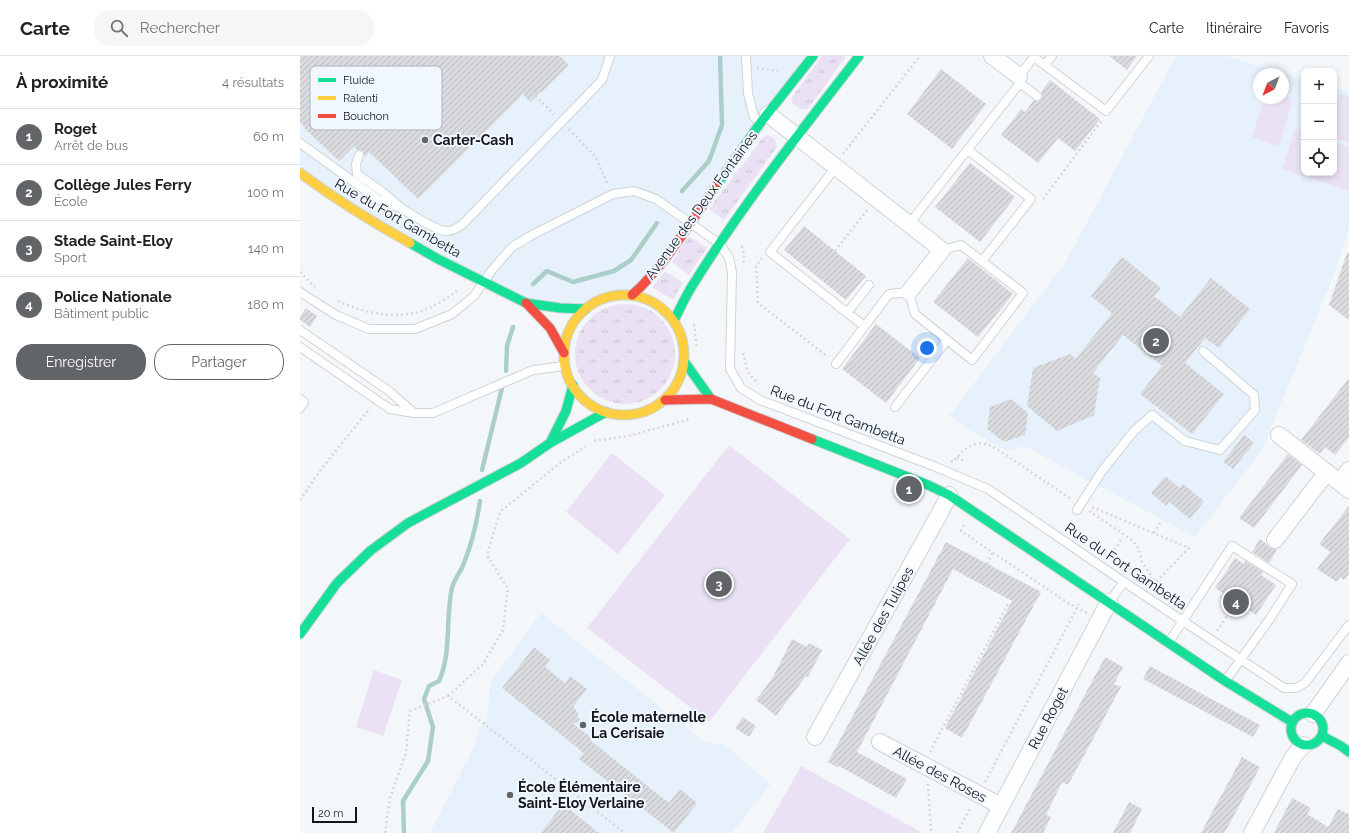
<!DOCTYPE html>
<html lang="fr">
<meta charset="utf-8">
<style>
body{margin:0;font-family:Raleway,sans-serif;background:#f6f6f6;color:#202124}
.controls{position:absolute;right:12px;top:12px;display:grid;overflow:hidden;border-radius:8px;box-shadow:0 2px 6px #0003}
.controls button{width:36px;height:36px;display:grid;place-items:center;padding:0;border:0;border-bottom:1px solid #e0e0e0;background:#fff;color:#202124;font:20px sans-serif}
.compass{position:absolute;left:953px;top:12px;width:36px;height:36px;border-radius:50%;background:#fff;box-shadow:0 2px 6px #0003;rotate:222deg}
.scale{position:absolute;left:12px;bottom:10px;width:45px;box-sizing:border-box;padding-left:4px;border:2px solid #13161a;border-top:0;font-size:11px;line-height:14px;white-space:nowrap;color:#13161a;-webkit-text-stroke:3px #f0f7fe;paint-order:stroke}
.you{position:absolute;left:627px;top:292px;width:14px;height:14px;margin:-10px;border:3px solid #fff;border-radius:50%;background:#1a73e8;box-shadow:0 0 0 6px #1a73e833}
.badge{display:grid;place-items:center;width:26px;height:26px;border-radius:50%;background:#626568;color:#fff;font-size:13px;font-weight:700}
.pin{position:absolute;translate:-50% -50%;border:2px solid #fff;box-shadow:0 1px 4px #0006}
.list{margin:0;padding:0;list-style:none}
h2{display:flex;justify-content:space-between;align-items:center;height:52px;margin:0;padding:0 16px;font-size:17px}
h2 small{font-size:13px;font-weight:400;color:#757577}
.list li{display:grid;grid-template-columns:26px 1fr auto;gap:12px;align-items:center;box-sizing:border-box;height:56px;padding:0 16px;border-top:1px solid #e0e0e0}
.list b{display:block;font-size:15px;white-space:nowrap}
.list p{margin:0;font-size:13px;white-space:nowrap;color:#757577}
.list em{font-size:13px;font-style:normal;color:#757577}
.actions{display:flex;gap:8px;padding:12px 16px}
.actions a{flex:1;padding:9px 0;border:1px solid #626568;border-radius:16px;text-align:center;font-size:14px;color:#626568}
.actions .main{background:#626568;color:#fff}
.icon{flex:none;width:22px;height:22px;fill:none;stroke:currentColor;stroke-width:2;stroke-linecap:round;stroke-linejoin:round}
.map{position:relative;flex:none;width:1049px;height:777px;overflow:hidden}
header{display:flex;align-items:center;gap:24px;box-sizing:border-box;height:56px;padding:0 20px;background:#fff;border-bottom:1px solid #e0e0e0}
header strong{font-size:19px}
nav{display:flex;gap:22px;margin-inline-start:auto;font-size:14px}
.search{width:280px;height:36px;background:#f6f6f6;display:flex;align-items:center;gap:10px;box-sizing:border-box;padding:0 14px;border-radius:16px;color:#757577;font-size:15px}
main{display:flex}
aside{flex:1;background:#fff}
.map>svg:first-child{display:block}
.built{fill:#e6f1fb;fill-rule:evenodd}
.grass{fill:url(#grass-tufts)}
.pitch{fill:#eae2f4}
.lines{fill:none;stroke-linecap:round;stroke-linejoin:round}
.stream{stroke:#abcfc8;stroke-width:4.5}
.building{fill:url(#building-hatch)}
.lane-casing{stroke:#d0d3d6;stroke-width:10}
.street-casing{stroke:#d0d3d6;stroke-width:18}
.fast-casing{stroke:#d0d3d6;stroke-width:11}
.slow-casing{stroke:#d0d3d6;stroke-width:11}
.jam-casing{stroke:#d0d3d6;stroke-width:11}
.path{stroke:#d6d8d9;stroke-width:2.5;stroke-dasharray:2 3;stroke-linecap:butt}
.lane{stroke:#fdfefe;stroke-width:8}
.street{stroke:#fdfefe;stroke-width:16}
.fast{stroke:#16e098;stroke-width:9}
.slow{stroke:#ffcf43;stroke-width:9}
.jam{stroke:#f24e42;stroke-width:9}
.poi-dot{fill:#626568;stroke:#f0f7fe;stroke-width:1.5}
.labels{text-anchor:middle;stroke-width:4;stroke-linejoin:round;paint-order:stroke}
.poi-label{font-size:14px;font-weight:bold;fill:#13161a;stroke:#f0f7fe;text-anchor:start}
.street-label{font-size:14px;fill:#13161a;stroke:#f0f7fe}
.key{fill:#f0f7fe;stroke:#aeb4ba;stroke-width:1}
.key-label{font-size:11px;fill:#13161a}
</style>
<header>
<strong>Carte</strong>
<div class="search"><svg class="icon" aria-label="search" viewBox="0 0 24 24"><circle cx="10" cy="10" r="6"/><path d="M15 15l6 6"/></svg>Rechercher</div>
<nav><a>Carte</a><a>Itinéraire</a><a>Favoris</a></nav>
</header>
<main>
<aside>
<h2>À proximité<small>4 résultats</small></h2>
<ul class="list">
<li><span class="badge">1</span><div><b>Roget</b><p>Arrêt de bus</p></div><em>60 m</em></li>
<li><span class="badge">2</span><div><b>Collège Jules Ferry</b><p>École</p></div><em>100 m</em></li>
<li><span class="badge">3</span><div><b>Stade Saint-Eloy</b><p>Sport</p></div><em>140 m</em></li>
<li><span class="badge">4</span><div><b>Police Nationale</b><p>Bâtiment public</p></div><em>180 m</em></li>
</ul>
<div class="actions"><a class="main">Enregistrer</a><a>Partager</a></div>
</aside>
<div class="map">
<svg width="1049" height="777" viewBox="0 0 1049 777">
<defs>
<pattern id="grass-tufts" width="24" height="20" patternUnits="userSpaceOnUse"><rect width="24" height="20" fill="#eae2f4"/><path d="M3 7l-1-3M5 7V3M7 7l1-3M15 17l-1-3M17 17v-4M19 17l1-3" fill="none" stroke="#c8c1d1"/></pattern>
<pattern id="building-hatch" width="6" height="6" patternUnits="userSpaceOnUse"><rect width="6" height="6" fill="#d9dbdf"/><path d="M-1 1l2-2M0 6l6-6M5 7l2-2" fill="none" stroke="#b9bbbf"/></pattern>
</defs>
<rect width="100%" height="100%" fill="#f4f7fa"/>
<!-- built -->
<path class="built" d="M 0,0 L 513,0 L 332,239 L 319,239 L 307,241 L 296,246 L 286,253 L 226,247 L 0,117 Z
M 876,0 L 926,0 L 1004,23 L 1004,117 L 1034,117 L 1034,31 L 1049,36 L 1049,172 L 1037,211 L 962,394 L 895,481 L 724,390 L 707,395 L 672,376 L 649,360 L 765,207 ZM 959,18 L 983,18 L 983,42 L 959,42 Z
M 241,557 L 406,687 L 424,688 L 471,728 L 432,777 L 130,777 L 175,688 L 179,673 L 187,664 L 190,627 Z"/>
<!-- grass -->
<path class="grass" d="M 522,0 L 546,0 L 509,52 L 503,54 L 493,48 L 491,42 Z
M 468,79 C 475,82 476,84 477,91 L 424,164 L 409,153 L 464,80 Z
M 389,180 L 407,192 L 389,219 L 372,206 Z
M 365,215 L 383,227 L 373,244 L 352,231 Z
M275 298a50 50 0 1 1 100 0a50 50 0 1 1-100 0Z"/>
<!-- pitch -->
<path class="pitch" d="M 1034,36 L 1049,41 L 1049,87 L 1034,82 Z
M 983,40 L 993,43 L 979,90 L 952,81 L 964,42 L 983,42 Z
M 995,72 L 1004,76 L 1004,117 L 1034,117 L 1034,86 L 1049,91 L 1049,135 L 982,113 Z
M 429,389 L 550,483 L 409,666 L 287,572 Z
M 312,397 L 365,439 L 318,498 L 266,456 Z
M 74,614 L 102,624 L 83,680 L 56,671 Z
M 501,710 L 621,776 L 620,777 L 463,777 Z"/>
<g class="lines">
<!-- stream -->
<path class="stream" d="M 382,135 L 409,105 L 422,69 L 420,0
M 233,228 L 247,215 L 273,226 L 314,215 L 331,204 L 357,167
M 206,315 L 207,290 L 213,271
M 182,414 L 202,332
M 104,777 L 103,745 L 128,705 L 133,671 L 124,643 L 129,630 L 139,625 C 152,596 145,563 152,532 C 154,523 161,516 164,507 C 172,487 177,466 180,445"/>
</g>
<!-- building -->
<path class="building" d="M 0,0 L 260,0 L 269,9 L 242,36 L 241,35 L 230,46 L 223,38 L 118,143 L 69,96 L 65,101 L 63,95 L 57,94 L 54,90 L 39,105 L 4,72 L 5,71 L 0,66 Z
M 809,0 L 837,0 L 827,14 Z
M 641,13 L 686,48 L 652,93 L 607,58 Z
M 750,24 L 800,63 L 775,95 L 758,82 L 738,107 L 701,79 L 721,53 L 725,56 L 734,44 L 737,45 L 741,44 L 742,40 L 741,36 Z
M 670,107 L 715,141 L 680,186 L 635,151 Z
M 504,170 L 566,220 L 546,244 L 484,194 Z
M 1047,197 L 1049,197 L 1049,264 L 1029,249 Z
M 822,201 L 861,232 L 854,240 L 880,261 L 911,222 L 950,253 L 919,292 L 905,282 L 885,307 L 924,338 L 892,378 L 840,338 L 862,310 L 823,279 L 793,317 L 800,322 L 794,359 L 757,375 L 727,350 L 733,312 L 770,298 L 776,303 L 812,257 L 791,240 Z
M 668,202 L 713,238 L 678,281 L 633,246 Z
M 6,252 L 17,260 L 10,271 L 0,264 L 0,261 Z
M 576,268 L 620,302 L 586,347 L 542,313 Z
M 1049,322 L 1049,381 L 1035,399 L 1025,391 L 1020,398 L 1001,384 Z
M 711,343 L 728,357 L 725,379 L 704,386 L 687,373 L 690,351 Z
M 944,379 L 954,387 L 933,413 L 923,406 Z
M 988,398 L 1002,409 L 954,472 L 939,462 Z
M 865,420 L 880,432 L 883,428 L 904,445 L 890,463 L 869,446 L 866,450 L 851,437 Z
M 1049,450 L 1049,518 L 1044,524 L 1040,521 L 1037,526 L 1017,513 L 1030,496 L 1019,488 Z
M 960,483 L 966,488 L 970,492 L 977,494 L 969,507 L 952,496 Z
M 646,486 L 741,536 L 662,682 L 645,672 L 712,545 L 653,513 L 557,696 L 607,723 L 596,742 L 539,710 L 537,711 L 528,706 Z
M 935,502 L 944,508 L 946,505 L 963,516 L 961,519 L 976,529 L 956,559 L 949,554 L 945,559 L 936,553 L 920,542 L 923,537 L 915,532 Z
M 492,583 L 507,591 L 509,587 L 522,594 L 508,621 L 506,620 L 476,660 L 456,644 L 473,621 Z
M 234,591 L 250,604 L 245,611 L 265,627 L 270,620 L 287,633 L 273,651 L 279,658 L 277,659 L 280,664 L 273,668 L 293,683 L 291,685 L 369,747 L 380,733 L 397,747 L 374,777 L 279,703 L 284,697 L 202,632 Z
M 805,601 L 823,611 L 814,628 L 821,631 L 768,729 L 762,726 L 746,759 L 751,761 L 743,777 L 711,777 Z
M 850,610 L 960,669 L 953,681 L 843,623 Z
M 443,661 L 456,670 L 449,681 L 435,672 Z
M 942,701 L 960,711 L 929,769 L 924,777 L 901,777 Z
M 992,742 L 1011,752 L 1007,758 L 1028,771 L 1038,753 L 1049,758 L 1049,777 L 974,777 Z
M 829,746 L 842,753 L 830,777 L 813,777 Z
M 263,748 L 299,777 L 241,777 Z"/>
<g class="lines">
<defs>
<path id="lane" d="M 446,0 L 448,38 L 454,61 L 460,66
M 745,9 L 752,0
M 737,40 L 720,27 L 719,20 L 734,1 L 806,55 L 849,0
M 0,87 L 79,144 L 101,152 L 84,137 L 57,118 L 56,108 L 59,99
M 668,94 L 731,143 L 682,205
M 536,111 L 470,196 L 564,270
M 101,152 C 111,158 136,175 147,175 C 153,175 157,172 162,169 L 302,24 L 310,0
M 609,168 L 720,27
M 0,236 L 36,259 L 69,273 L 115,273 L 152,258 L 174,240 L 192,214 L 212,191 L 234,178 L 313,138 L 334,135 L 356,143 L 420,188 L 429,202 L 432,216 L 430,313 L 441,332 L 460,344 L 636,411 L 688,433 L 824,526 L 984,632 L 996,632 L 1005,627 L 1049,569
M 547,257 L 569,229
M 0,274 L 89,335 L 114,357
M 0,291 L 90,353 L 114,357 L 133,357 L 233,314 L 265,310
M 536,308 L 589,238 L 609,236 L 615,258 L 672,304 L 723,237 L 661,189 L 642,194
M 0,343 L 4,346 L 0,352
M 595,351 L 647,284
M 777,454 L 802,415 L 834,375 L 852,359 L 885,385 L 920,394 L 955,354 L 954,339 L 903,295
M 809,546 L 824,526
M 869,586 L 932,490 L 992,528 L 969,564 L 926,624"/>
<path id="street" d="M 692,0 L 719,20
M 468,58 L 642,194 L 609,236
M 979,379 L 1049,434
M 1040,426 L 1049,414
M 975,484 L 1027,416
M 1013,658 L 1049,607
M 515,681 L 641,455 L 649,439
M 580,686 L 701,750
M 687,777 L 809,546
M 952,777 L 992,703 L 997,696 L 1004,689"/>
<path id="fast" d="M 416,130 L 461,66 L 513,0
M 110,187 L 138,203 L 226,247 L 260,252 L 286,253
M 374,265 C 380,252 386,239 394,227 C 443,148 502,74 559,0
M 384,305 L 411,343
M 512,383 L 628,429 L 649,439 L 925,625 L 992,666
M 250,387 L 266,355 L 273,329
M 0,578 L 37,527 L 70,495 L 108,467 L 221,407 L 250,387 L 306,356
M991 673a16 16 0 1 1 32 0a16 16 0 1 1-32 0Z
M 1022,680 L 1041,690 L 1049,696"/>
<path id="slow" d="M 0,117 C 35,143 72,166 110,187
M264 299a60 60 0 1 1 120 0a60 60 0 1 1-120 0Z"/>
<path id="jam" d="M 332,239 C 364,211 391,165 416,130
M 226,247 L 250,272 L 264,297
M 365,344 L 411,343 L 512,383"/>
</defs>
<!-- lane casing -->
<use href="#lane" class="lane-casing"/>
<!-- street casing -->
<use href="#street" class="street-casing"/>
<!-- fast casing -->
<use href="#fast" class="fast-casing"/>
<!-- slow casing -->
<use href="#slow" class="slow-casing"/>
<!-- jam casing -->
<use href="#jam" class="jam-casing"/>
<!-- path -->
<path class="path" d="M 457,12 L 478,15
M 228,33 L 254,58
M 269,73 L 295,100 L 308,129
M 543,98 L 620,0
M 743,143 L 802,64
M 442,190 L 444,198 L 443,210
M 535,195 L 567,154
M 462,202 L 456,210 L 458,247 L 528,301
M 0,216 L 15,231
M 38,245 C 68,259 105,266 135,249 C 143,245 151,239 158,234
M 394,268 L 397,293
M 443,297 L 448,316 L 458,328
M 294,385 L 328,380 L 390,363
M 657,401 L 666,406
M 651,405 L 653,406 C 661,396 671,385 685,388 C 689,389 693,391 697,393 L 771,443
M 0,444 L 22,412 L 70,352
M 792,451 L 889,492 L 856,526 L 852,521
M 789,455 L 832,484 L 839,493 L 842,506 L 852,521 L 847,529
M 664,469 L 661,475 L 768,547 L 787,557
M 854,477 L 861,465
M 821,484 L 811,499 L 850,526
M 687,508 L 693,496
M 917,575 L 932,552
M 148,640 L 183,608 L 203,574 L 208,533 L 187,499 L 200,456 L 260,407 L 286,390
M 630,696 L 708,548
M 685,726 L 779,548
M 628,728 L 631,777
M 85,777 L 90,742 L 106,697 L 110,655 L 148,640 L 325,777
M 657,777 L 671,751"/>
<!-- lane -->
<use href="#lane" class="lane"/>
<!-- street -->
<use href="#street" class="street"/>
<!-- fast -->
<use href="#fast" class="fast"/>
<!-- slow -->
<use href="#slow" class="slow"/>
<!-- jam -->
<use href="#jam" class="jam"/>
</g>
<!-- markers -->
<g class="poi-dot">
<circle cx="125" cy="84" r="4"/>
<circle cx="283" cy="669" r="4"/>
<circle cx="210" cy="739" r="4"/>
</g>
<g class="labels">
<!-- poi labels -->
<g class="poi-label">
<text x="133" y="89">Carter-Cash</text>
<text x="291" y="666">École maternelle<tspan x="291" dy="16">La Cerisaie</tspan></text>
<text x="218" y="736">École Élémentaire<tspan x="218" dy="16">Saint-Eloy Verlaine</tspan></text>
</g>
<!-- street labels -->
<g class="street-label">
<text transform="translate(401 149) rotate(-54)" y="5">Avenue des Deux Fontaines</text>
<text transform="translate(98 162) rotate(30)" y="5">Rue du Fort Gambetta</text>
<text transform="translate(538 359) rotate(21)" y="5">Rue du Fort Gambetta</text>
<text transform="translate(826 510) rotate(34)" y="5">Rue du Fort Gambetta</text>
<text transform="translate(583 560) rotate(-61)" y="5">Allée des Tulipes</text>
<text transform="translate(748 662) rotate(-62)" y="5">Rue Roget</text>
<text transform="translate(640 718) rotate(28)" y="5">Allée des Roses</text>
</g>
</g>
<!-- legend -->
<rect x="10" y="10" width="132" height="64" rx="6" class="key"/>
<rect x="18" y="22" width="18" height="4" fill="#16e098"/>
<rect x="18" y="40" width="18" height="4" fill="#ffcf43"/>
<rect x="18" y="58" width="18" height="4" fill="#f24e42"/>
<g class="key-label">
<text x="43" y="28">Fluide</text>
<text x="43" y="46">Ralenti</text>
<text x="43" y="64">Bouchon</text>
</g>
</svg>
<div class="controls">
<button>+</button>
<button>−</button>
<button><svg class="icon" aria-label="locate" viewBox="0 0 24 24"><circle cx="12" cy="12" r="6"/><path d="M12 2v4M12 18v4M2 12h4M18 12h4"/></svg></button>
</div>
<svg class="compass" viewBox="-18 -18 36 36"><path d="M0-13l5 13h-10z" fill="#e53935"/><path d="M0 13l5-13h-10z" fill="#757577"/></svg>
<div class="scale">20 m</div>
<div class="you"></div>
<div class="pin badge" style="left:609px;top:433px">1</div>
<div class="pin badge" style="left:856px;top:285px">2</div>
<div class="pin badge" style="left:419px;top:528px">3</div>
<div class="pin badge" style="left:936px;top:546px">4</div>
</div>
</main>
